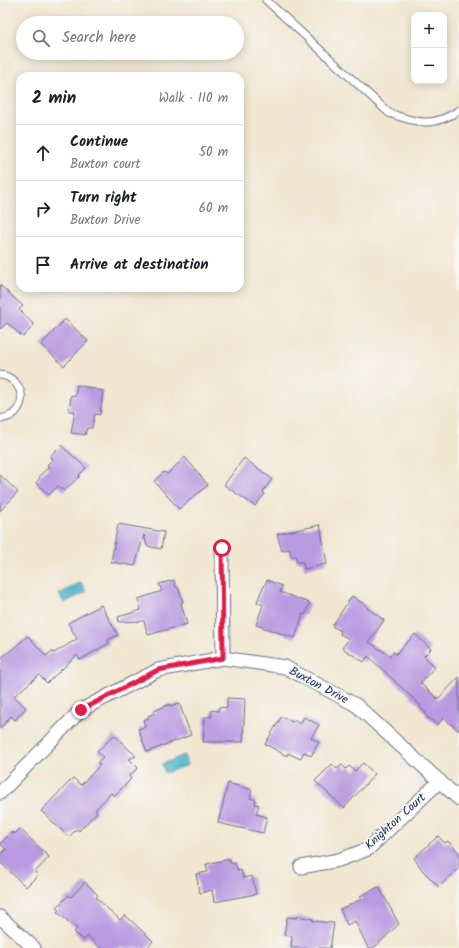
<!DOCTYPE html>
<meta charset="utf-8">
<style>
body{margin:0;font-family:Kalam,sans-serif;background:#f2f2f2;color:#202124}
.controls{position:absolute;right:12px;top:12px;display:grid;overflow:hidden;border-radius:8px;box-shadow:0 2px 10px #0003}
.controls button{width:36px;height:36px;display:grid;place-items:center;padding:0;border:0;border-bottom:1px solid #e0e0e0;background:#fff;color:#202124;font:20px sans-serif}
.stop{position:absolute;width:12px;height:12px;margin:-9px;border:3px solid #e11d48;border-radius:50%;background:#fff}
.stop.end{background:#e11d48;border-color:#fff;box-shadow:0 1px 4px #0008}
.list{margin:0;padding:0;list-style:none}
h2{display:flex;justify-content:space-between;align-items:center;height:52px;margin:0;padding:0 16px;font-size:17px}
h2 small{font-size:13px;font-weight:400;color:#757577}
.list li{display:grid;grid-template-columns:26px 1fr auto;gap:12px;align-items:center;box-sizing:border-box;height:56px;padding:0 16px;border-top:1px solid #e0e0e0}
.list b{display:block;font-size:15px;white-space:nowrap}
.list p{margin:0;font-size:13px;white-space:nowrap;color:#757577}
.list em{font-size:13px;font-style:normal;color:#757577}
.icon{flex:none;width:22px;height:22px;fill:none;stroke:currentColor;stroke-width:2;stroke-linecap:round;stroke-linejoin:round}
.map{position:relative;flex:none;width:459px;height:948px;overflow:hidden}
.search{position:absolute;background:#fff;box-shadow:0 2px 10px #0003;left:16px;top:16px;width:228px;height:44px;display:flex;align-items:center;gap:10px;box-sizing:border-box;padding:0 14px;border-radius:22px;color:#757577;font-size:15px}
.panel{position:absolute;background:#fff;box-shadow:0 2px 10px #0003;left:16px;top:72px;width:228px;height:220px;border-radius:12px}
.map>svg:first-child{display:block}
.water{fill:#48b1c7;stroke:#327092}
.building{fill:#b999e1}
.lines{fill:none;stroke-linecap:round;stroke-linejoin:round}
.service-casing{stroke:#666f86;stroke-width:9}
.minor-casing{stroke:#666f86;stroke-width:15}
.service{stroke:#fff;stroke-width:7}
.minor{stroke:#fff;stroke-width:13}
.route{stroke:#e11d48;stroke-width:5}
.labels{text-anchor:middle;stroke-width:4;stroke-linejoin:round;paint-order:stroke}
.street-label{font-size:12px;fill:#1b2f5e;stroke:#f6f6f2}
</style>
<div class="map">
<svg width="459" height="948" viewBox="0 0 459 948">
<rect width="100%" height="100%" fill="#f6f6f2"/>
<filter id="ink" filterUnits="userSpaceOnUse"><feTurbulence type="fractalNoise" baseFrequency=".025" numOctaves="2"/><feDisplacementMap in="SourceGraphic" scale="8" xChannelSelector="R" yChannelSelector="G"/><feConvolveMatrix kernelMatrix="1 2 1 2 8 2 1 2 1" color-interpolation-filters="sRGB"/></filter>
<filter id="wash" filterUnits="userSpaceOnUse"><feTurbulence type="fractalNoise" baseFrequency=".012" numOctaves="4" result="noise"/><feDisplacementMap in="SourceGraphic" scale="16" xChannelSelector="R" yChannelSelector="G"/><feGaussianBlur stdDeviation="0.9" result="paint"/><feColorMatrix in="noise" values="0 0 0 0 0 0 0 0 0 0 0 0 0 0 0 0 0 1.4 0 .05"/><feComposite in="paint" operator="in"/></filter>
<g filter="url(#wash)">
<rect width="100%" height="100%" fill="#f1e6d0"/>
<!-- water -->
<path class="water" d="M 81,582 L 86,592 L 64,603 L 59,594 Z
M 184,755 L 188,765 L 165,773 L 162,764 Z"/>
<g id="blocks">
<!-- building -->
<path class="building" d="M 0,285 L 23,306 L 19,309 L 34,325 L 23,337 L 7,323 L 0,329 Z
M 65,319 L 88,341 L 64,366 L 41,345 Z
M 77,385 L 103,391 L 100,415 L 95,414 L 92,428 L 87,428 L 85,435 L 71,433 L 75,411 L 69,411 L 71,395 L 75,396 Z
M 61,445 L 86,468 L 79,475 L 80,476 L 64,491 L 58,486 L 49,495 L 36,483 L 40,478 L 39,476 L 49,467 L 47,465 L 53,459 L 50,456 Z
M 185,457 L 208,485 L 179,509 L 154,481 L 164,472 L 167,474 Z
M 244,458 L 272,479 L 263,492 L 265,494 L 255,506 L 224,485 Z
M 0,475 L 18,492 L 0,511 Z
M 118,524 L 164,532 L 161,549 L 147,546 L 144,535 L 135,566 L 111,562 Z
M 320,525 L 327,564 L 304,569 L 303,562 L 297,562 L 295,556 L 292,558 L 289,549 L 282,551 L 277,534 Z
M 174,580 L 176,587 L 178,587 L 183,602 L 181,603 L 187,624 L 148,635 L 144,621 L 119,622 L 118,617 L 141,610 L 138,599 L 162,591 L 159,584 Z
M 267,580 L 282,586 L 280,592 L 310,603 L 305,615 L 303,614 L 295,638 L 256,625 L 263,605 L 257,602 L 263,587 L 264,587 Z
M 352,596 L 368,607 L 367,608 L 384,620 L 369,642 L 390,656 L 393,652 L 396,654 L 415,634 L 431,649 L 424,656 L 435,667 L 420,683 L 438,699 L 459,677 L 459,731 L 444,718 L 437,725 L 425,715 L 426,713 L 420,708 L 421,706 L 368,656 L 364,662 L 342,648 L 349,639 L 340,634 L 341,631 L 332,626 Z
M 101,605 L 118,635 L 108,640 L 109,643 L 80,660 L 77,655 L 47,683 L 39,675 L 14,696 L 26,708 L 15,720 L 11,716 L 0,729 L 0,659 L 28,636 L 46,656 L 52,651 L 54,653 L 77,639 L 68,623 Z
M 227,698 L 245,699 L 243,742 L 203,742 L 205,717 L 211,717 L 212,710 L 218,711 L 219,707 L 227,708 Z
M 179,703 L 191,735 L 147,752 L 138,729 L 145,727 L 143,720 L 149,718 L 148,716 L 155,713 L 154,711 L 170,704 L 170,706 Z
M 282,716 L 292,722 L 294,720 L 300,724 L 304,717 L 319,725 L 311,738 L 319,742 L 311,756 L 304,752 L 300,759 L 288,753 L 287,756 L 265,744 Z
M 114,735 L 136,756 L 129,759 L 138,768 L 129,776 L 131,779 L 114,796 L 111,793 L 95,810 L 97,812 L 79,831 L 77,829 L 69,837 L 41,811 L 73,778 L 81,785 L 100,765 L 97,763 L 103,757 L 97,752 Z
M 363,763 L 375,774 L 344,808 L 315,781 L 332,764 L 337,769 L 342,765 L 346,769 L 349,766 L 355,771 Z
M 228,783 L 252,790 L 250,798 L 256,800 L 255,804 L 259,805 L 256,814 L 267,817 L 263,833 L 218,823 Z
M 20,829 L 49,857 L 35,872 L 38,875 L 26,887 L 0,862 L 0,854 L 6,849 L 0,844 L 12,832 L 14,834 Z
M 438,836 L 445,843 L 448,841 L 459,853 L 459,868 L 439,887 L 423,871 L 414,858 Z
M 230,859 L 230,863 L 235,863 L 238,871 L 241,870 L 243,878 L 252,876 L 256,894 L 214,902 L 212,890 L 200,893 L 196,874 L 208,872 L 206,864 Z
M 85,882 L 98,895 L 96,898 L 120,920 L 125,915 L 153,941 L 147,948 L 100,948 L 88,936 L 84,940 L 74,932 L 77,929 L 57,912 L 59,910 L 56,908 L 69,895 L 71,897 Z
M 379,887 L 399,924 L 376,946 L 372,948 L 368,948 L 355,921 L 347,925 L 340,909 L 362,899 L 360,896 Z
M 297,916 L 313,919 L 313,921 L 334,923 L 330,948 L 291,948 L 292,936 L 284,935 L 287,917 L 297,918 Z"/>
</g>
</g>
<g filter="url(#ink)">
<use href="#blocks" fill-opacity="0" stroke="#666f86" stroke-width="1"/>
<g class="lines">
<defs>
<path id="service" d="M 266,0 L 389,113 C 416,123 434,128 459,110
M 0,375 C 20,377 30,402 12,415 C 9,417 4,418 0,419"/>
<path id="minor" d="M 222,548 L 223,658
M 0,793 L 81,710 L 158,670 L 223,658 L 285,667 L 356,705 L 459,799
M 301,867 L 339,860 L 368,849 L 440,781
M 0,917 L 34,948"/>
</defs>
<!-- service casing -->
<use href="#service" class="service-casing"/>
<!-- minor casing -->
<use href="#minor" class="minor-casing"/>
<!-- service -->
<use href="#service" class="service"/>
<!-- minor -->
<use href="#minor" class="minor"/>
</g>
</g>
<g class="lines" filter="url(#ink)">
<!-- route -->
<path class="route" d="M 81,710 L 158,670 L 223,658 L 222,548"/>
</g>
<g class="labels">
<!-- street labels -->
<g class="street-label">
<text transform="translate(319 685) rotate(28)" y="4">Buxton Drive</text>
<text transform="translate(395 821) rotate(-42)" y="4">Knighton Court</text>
</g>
</g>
</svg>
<div class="controls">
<button>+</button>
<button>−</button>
</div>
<div class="stop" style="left:222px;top:548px"></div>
<div class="stop end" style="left:81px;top:710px"></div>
<div class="search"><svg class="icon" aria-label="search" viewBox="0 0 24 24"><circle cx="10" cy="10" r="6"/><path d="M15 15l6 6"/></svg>Search here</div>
<section class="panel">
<h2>2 min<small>Walk · 110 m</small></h2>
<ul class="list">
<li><svg class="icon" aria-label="ahead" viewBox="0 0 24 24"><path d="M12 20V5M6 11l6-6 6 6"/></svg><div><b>Continue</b><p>Buxton court</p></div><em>50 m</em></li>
<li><svg class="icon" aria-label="right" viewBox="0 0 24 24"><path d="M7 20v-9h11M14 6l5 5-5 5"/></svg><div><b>Turn right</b><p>Buxton Drive</p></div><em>60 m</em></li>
<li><svg class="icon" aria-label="arrive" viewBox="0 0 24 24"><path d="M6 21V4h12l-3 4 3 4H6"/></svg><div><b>Arrive at destination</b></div></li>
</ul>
</section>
</div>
